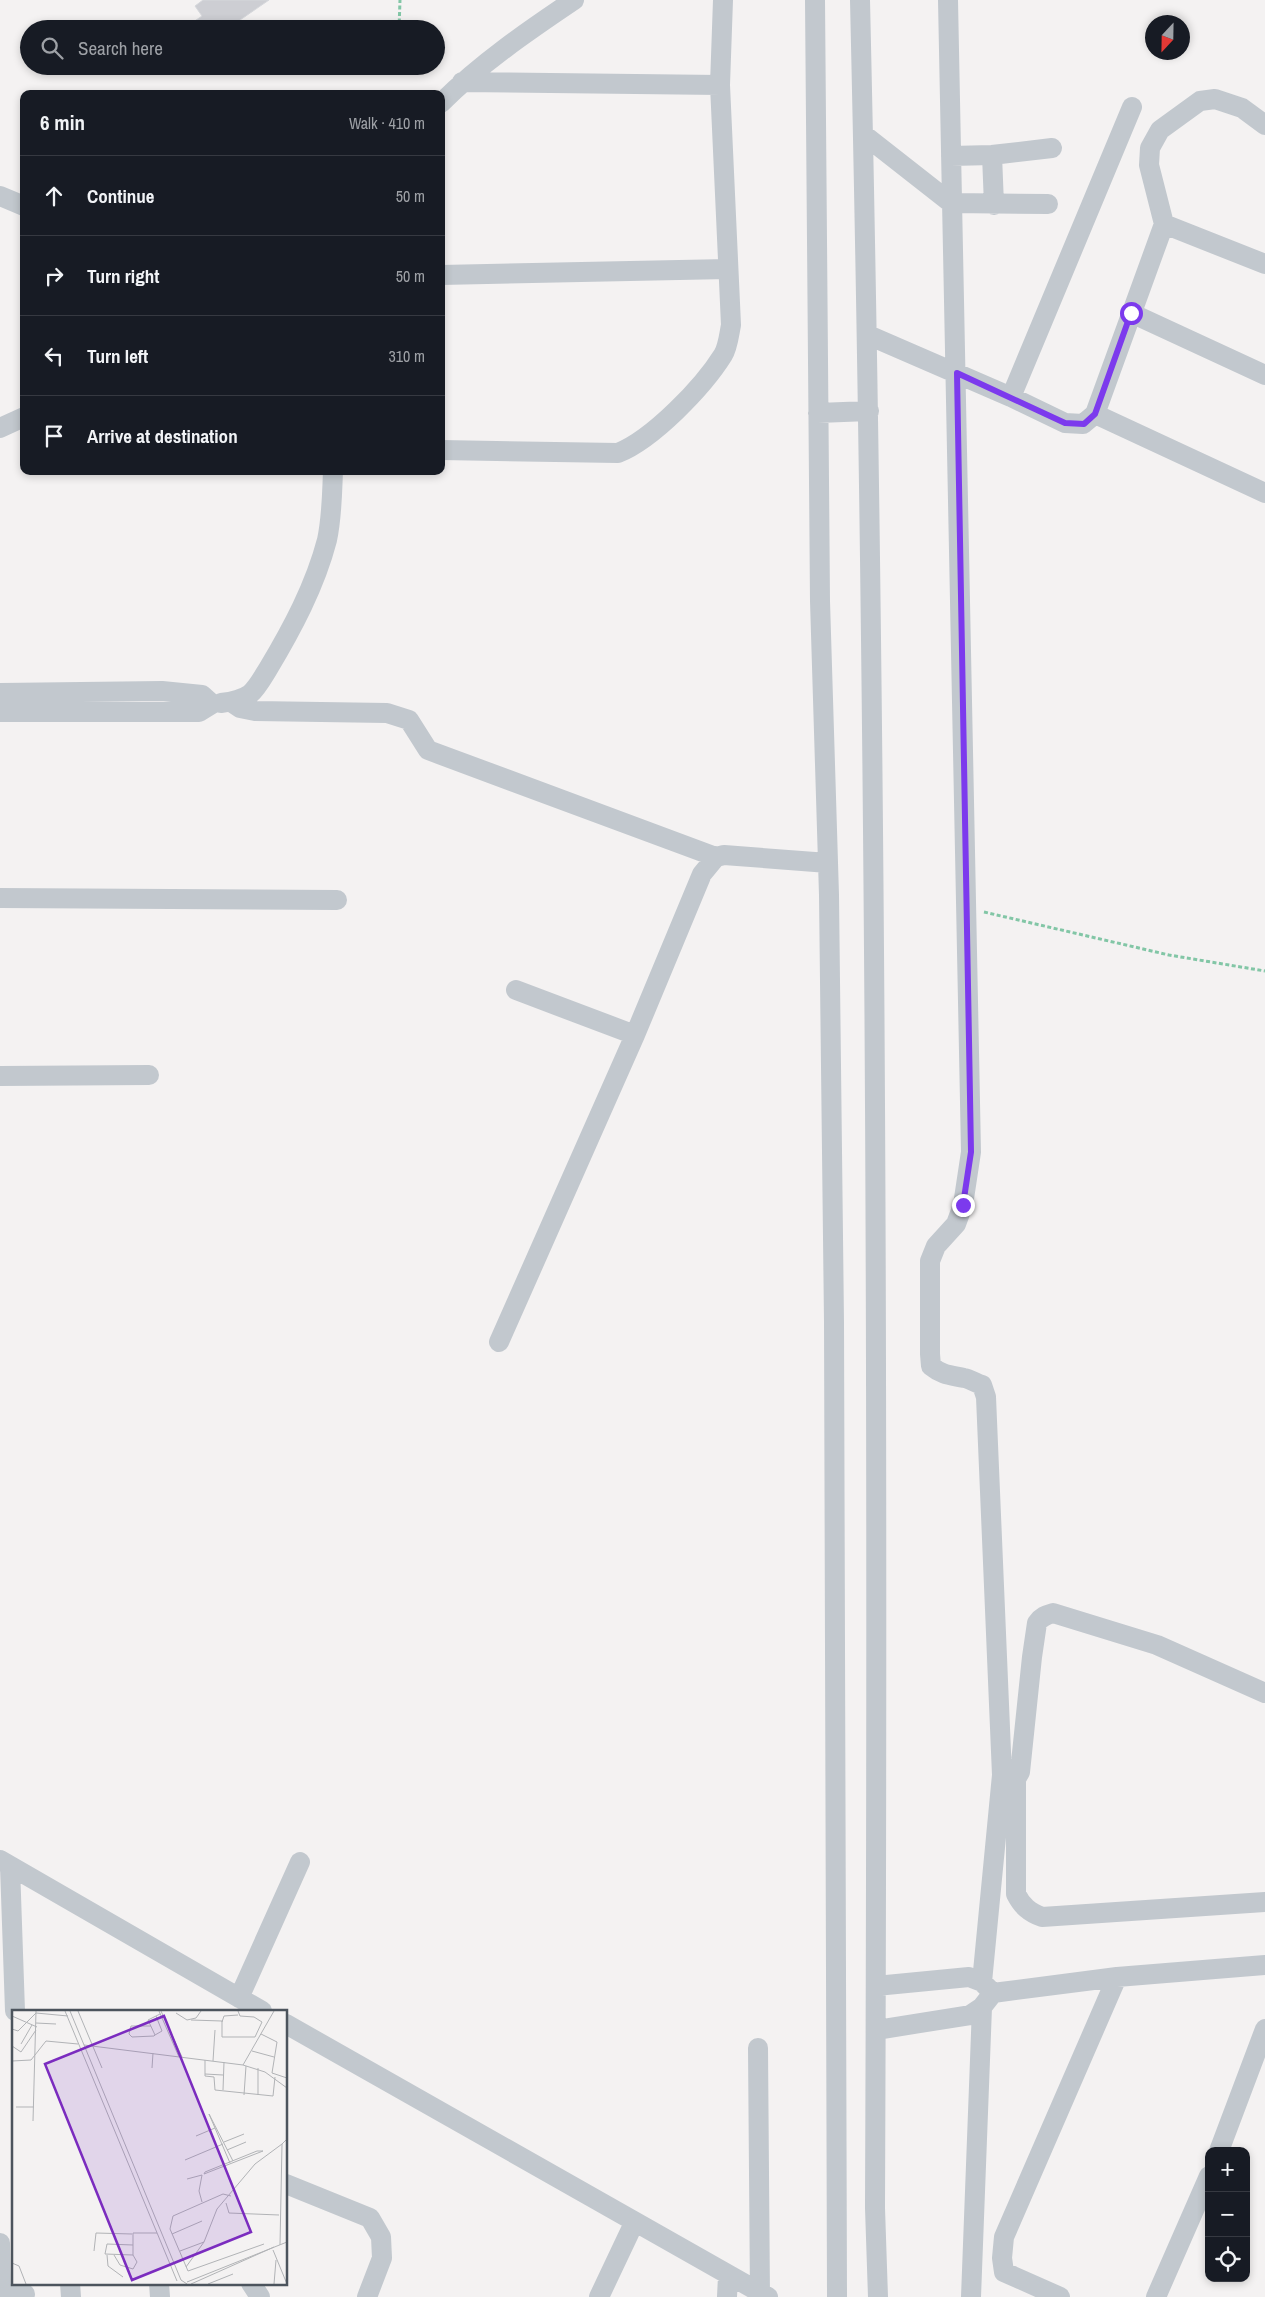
<!DOCTYPE html>
<meta charset="utf-8">
<style>
body{margin:0;font-family:"Archivo Narrow",sans-serif;background:#20242c;color:#f1f3f6}
.controls{position:absolute;right:15px;bottom:15px;display:grid;overflow:hidden;border-radius:10px;box-shadow:0 2px 8px #0003}
.controls button{width:45px;height:45px;display:grid;place-items:center;padding:0;border:0;border-bottom:1px solid #363941;background:#171b24;color:#f1f3f6;font:25px sans-serif}
.compass{position:absolute;left:1145px;top:15px;width:45px;height:45px;border-radius:50%;background:#171b24;box-shadow:0 2px 8px #0003;rotate:202deg}
.stop{position:absolute;width:15px;height:15px;margin:-11px;border:4px solid #7c3aed;border-radius:50%;background:#fff}
.stop.end{background:#7c3aed;border-color:#fff;box-shadow:0 1px 5px #0008}
.list{margin:0;padding:0;list-style:none}
h2{display:flex;justify-content:space-between;align-items:center;height:65px;margin:0;padding:0 20px;font-size:21px}
h2 small{font-size:16px;font-weight:400;color:#9ea1a6}
.list li{display:grid;grid-template-columns:32px 1fr auto;gap:15px;align-items:center;box-sizing:border-box;height:80px;padding:0 20px;border-top:1px solid #363941}
.list b{display:block;font-size:19px;white-space:nowrap}
.list em{font-size:16px;font-style:normal;color:#9ea1a6}
.icon{flex:none;width:28px;height:28px;fill:none;stroke:currentColor;stroke-width:2;stroke-linecap:round;stroke-linejoin:round}
.map{position:relative;flex:none;width:1265px;height:2297px;overflow:hidden}
.search{position:absolute;background:#171b24;box-shadow:0 2px 8px #0003;left:20px;top:20px;width:425px;height:55px;display:flex;align-items:center;gap:12px;box-sizing:border-box;padding:0 18px;border-radius:28px;color:#9ea1a6;font-size:19px}
.panel{position:absolute;background:#171b24;box-shadow:0 2px 8px #0003;left:20px;top:90px;width:425px;height:385px;border-radius:10px}
.map>svg:first-child{display:block}
.building{fill:#cdced3;stroke:#d6d8dc}
.lines{fill:none;stroke-linecap:round;stroke-linejoin:round}
.path{stroke:#82c6a6;stroke-width:3;stroke-dasharray:4 2.5;stroke-linecap:butt}
.minor{stroke:#c2c8ce;stroke-width:20}
.route{stroke:#7c3aed;stroke-width:6}
.inset-road{fill:none;stroke:#b1b3b6;stroke-width:1}
.view{fill:#7b2cbf;fill-opacity:0.15;stroke:#7b2cbf;stroke-width:2.5}
.inset-edge{fill:none;stroke:#4c545d;stroke-width:2.5}
</style>
<div class="map">
<svg width="1265" height="2297" viewBox="0 0 1265 2297">
<rect width="100%" height="100%" fill="#f4f2f2"/>
<!-- building -->
<path class="building" d="M 203,0 L 269,0 L 227,29 L 183,29 L 202,16 L 195,6 Z"/>
<g class="lines">
<!-- path -->
<path class="path" d="M 399,29 L 400,0
M 984,912 L 1169,955 L 1265,971"/>
<!-- minor -->
<path class="minor" d="M 815,0 L 820,601 L 829,895 L 834,1322 L 837,2297
M 860,0 C 877,736 878,1472 875,2208 L 878,2297
M 948,0 L 971,1152 L 963,1205 L 956,1224 L 936,1246 L 930,1261 L 930,1354 L 931,1366 C 942,1375 950,1375 964,1378 C 970,1379 976,1383 982,1385 L 986,1397 L 1002,1775 L 982,1982
M 462,82 L 720,85
M 441,103 C 481,63 528,31 574,0
M 863,134 L 951,203 L 1048,204
M 992,155 L 994,205
M 951,156 L 992,155 L 1052,148
M 0,196 L 24,206
M 1164,224 L 1265,264
M 441,275 L 728,269
M 1131,313 L 1265,375
M 868,335 L 1011,397 L 1065,423 L 1083,424 L 1095,414 L 1164,224 L 1149,165 L 1150,148 L 1160,130 L 1200,101 L 1215,99 L 1242,108 L 1265,125
M 1011,397 L 1132,107
M 818,413 L 869,411
M 1095,414 L 1265,493
M 0,428 L 24,417
M 441,450 L 618,453 C 653,439 703,387 723,355 C 728,347 729,335 731,325 L 720,85 L 723,0
M 0,693 L 162,691 L 202,695 L 212,704 L 199,712 L 0,712
M 231,702 L 240,708 L 255,711 L 387,713 L 409,720 L 428,750 L 716,857
M 221,703 C 230,702 242,700 250,694 C 257,688 263,677 268,669 C 292,629 315,586 327,540 C 332,517 332,494 333,471
M 0,898 L 337,900
M 516,990 L 635,1035
M 0,1076 L 149,1075
M 499,1342 L 635,1035 L 702,874 L 716,857 L 724,855 L 828,863
M 1016,1779 L 1016,1894 C 1022,1906 1029,1912 1042,1917 L 1265,1902
M 1002,1786 L 1016,1779 L 1020,1772 L 1032,1657 L 1037,1623 C 1041,1617 1046,1615 1053,1613 L 1157,1645 L 1265,1693
M 0,1860 L 262,2011
M 10,1866 L 15,2011
M 876,1986 L 969,1977 L 982,1982 L 993,1993 L 982,2007 L 970,2015 L 876,2030
M 993,1993 L 1117,1977 L 1265,1965
M 239,1998 L 300,1862
M 286,2024 L 768,2297
M 758,2048 L 760,2297
M 1219,2151 L 1265,2029
M 286,2184 L 370,2218 L 381,2237 L 382,2258 L 367,2297
M 0,2243 L 1,2297
M 70,2283 L 71,2297
M 159,2283 L 160,2297
M 251,2283 L 260,2297
M 0,2294 L 25,2294
M 599,2297 L 634,2223
M 727,2297 L 728,2276
M 971,2297 L 982,2007
M 1060,2297 L 1004,2272 L 1002,2258 L 1004,2237 L 1117,1977
M 1156,2297 L 1209,2176"/>
</g>
<g class="lines">
<!-- route -->
<path class="route" d="M 963,1205 L 971,1152 L 957,373 L 1065,423 L 1084,424 L 1095,414 L 1131,313"/>
</g>
<!-- overview -->
<g transform="translate(12 2010)">
<rect width="275" height="275" fill="#f4f2f2"/>
<path class="inset-road" d="M 53,1 L 165,271M 58,1 L 169,270 L 175,274M 66,1 L 90,58M 147,1 L 167,47M 149,1 L 170,47M 164,3 L 175,10 L 184,8 L 189,1M 0,6 L 25,17M 179,10 L 210,11 L 210,27 L 243,27 L 250,12 L 242,7 L 228,6 L 226,1M 210,12 L 212,6 L 226,5M 24,13 L 44,14M 139,16 L 119,16 L 117,24 L 120,27 L 142,26 L 143,25 L 136,10 L 148,4M 0,19 L 6,21 L 24,3 L 56,6M 249,24 L 265,32 L 260,63M 143,25 L 150,21 L 144,6M 9,34 L 20,15M 72,35 L 231,55 L 253,62 L 275,78M 0,36 L 9,42 L 24,20M 240,41 L 262,47M 193,50 L 193,66 L 202,67 L 203,80 L 261,86 L 263,67M 0,51 L 19,50 L 34,31 L 66,34M 201,51 L 203,20M 231,55 L 262,1M 140,58 L 141,43M 260,63 L 275,68M 193,64 L 211,65M 211,80 L 212,52M 232,85 L 234,56M 246,85 L 246,58M 4,97 L 22,97M 21,111 L 24,1M 184,126 L 203,118M 212,132 L 232,124M 215,140 L 234,132M 245,141 L 251,141 L 192,164 L 193,162 ZM 173,150 L 211,134M 218,153 L 197,104 L 221,151M 175,169 L 190,165M 219,186 L 211,184 L 161,206 L 158,219 L 176,261 L 252,234M 190,192 L 187,181 L 190,165M 214,193 L 217,203 L 267,205M 160,224 L 190,211M 121,235 L 95,234 L 93,244 L 121,245M 268,235 L 270,134 L 275,129M 261,240 L 275,274M 82,241 L 84,223 L 120,224M 168,241 L 192,232M 95,245 L 96,256 L 111,267M 102,245 L 108,255 L 121,259 L 125,252 L 121,245 L 121,223 L 145,223M 0,253 L 7,256 L 14,274M 174,257 L 192,232 L 205,199 L 243,154 L 270,134M 175,272 L 275,232M 179,274 L 262,237M 196,274 L 221,264M 262,274 L 264,250"/>
<path class="view" d="M 152,6 L 239,222 L 120,270 L 33,54 Z"/>
<rect width="275" height="275" class="inset-edge"/>
</g>
</svg>
<div class="controls">
<button>+</button>
<button>−</button>
<button><svg class="icon" aria-label="locate" viewBox="0 0 24 24"><circle cx="12" cy="12" r="6"/><path d="M12 2v4M12 18v4M2 12h4M18 12h4"/></svg></button>
</div>
<svg class="compass" viewBox="-18 -18 36 36"><path d="M0-13l5 13h-10z" fill="#e53935"/><path d="M0 13l5-13h-10z" fill="#9ea1a6"/></svg>
<div class="stop" style="left:1131px;top:313px"></div>
<div class="stop end" style="left:963px;top:1205px"></div>
<div class="search"><svg class="icon" aria-label="search" viewBox="0 0 24 24"><circle cx="10" cy="10" r="6"/><path d="M15 15l6 6"/></svg>Search here</div>
<section class="panel">
<h2>6 min<small>Walk · 410 m</small></h2>
<ul class="list">
<li><svg class="icon" aria-label="ahead" viewBox="0 0 24 24"><path d="M12 20V5M6 11l6-6 6 6"/></svg><div><b>Continue</b></div><em>50 m</em></li>
<li><svg class="icon" aria-label="right" viewBox="0 0 24 24"><path d="M7 20v-9h11M14 6l5 5-5 5"/></svg><div><b>Turn right</b></div><em>50 m</em></li>
<li><svg class="icon" aria-label="left" viewBox="0 0 24 24"><path d="M17 20v-9H6M10 6l-5 5 5 5"/></svg><div><b>Turn left</b></div><em>310 m</em></li>
<li><svg class="icon" aria-label="arrive" viewBox="0 0 24 24"><path d="M6 21V4h12l-3 4 3 4H6"/></svg><div><b>Arrive at destination</b></div></li>
</ul>
</section>
</div>
